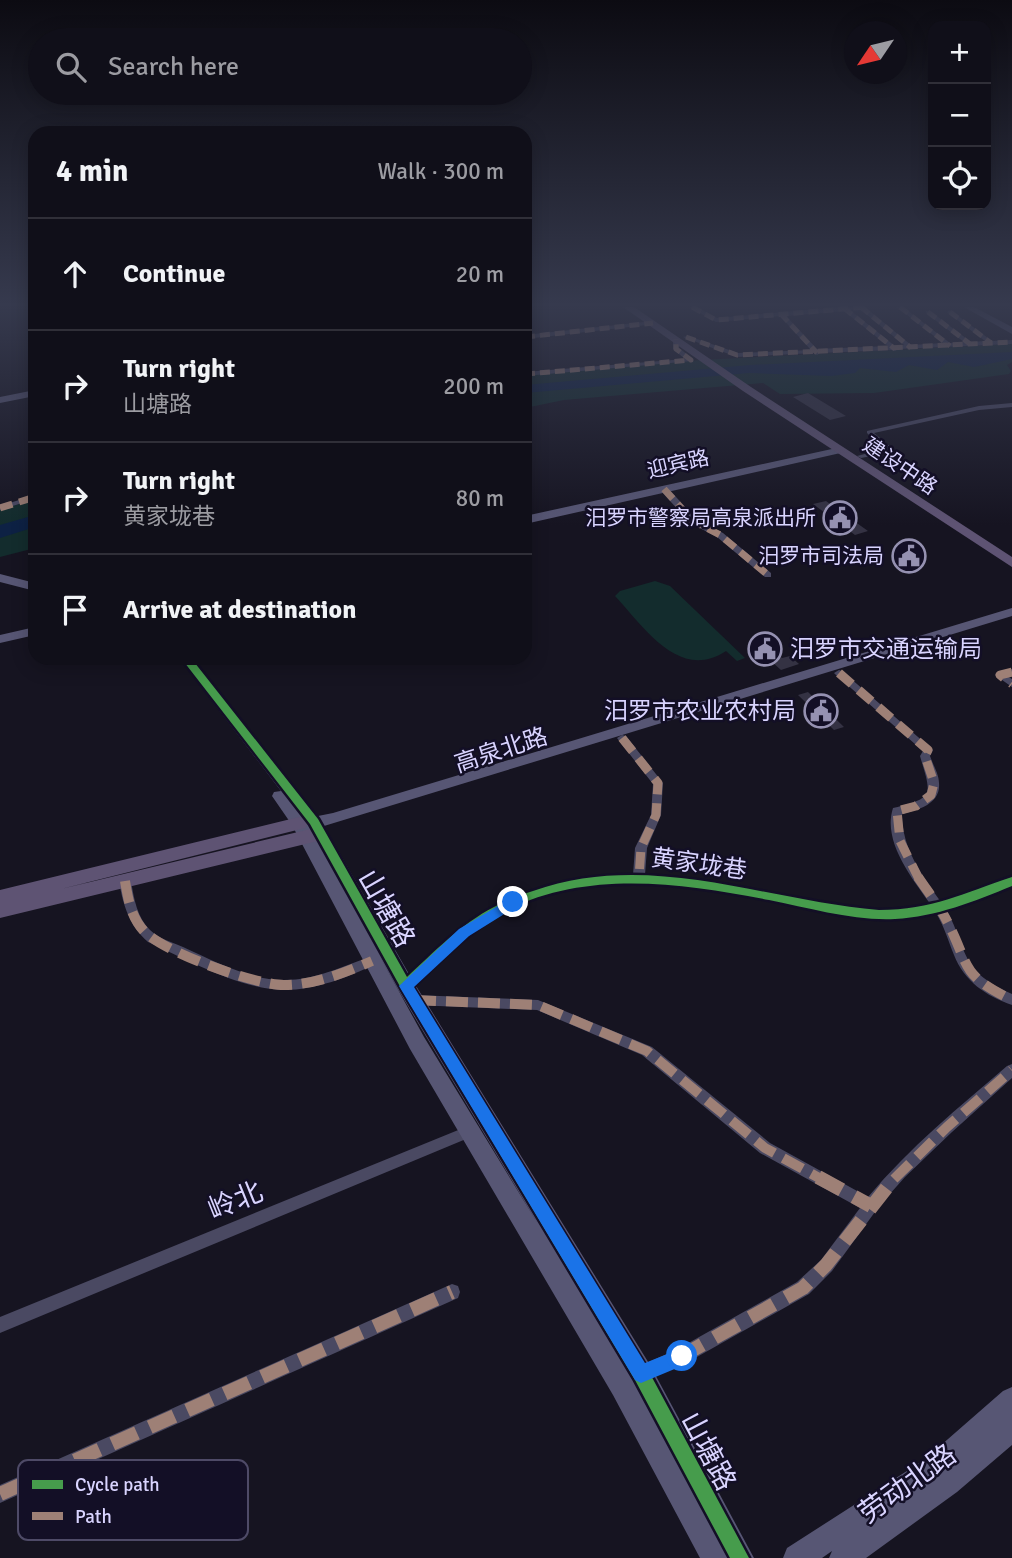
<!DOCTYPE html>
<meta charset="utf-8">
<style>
body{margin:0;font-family:Signika,"Noto Sans SC",sans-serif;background:#191822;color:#f1f3f6}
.controls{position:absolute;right:21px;top:21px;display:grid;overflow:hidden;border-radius:14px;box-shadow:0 4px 18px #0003}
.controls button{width:63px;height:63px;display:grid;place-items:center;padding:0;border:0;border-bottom:2px solid #302f38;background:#100f19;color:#f1f3f6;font:35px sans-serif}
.compass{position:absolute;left:844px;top:21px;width:63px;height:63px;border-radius:50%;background:#100f19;box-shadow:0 4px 18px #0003;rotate:235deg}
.stop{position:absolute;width:21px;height:21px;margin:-16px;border:5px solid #1a73e8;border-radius:50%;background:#fff}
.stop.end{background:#1a73e8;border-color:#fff;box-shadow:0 2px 7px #0008}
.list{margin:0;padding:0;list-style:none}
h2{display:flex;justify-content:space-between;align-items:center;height:91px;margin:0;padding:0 28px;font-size:30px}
h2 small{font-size:23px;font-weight:400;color:#9c9ca2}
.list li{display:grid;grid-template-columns:46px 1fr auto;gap:21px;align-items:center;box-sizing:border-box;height:112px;padding:0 28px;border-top:2px solid #302f38}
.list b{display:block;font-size:26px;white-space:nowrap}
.list p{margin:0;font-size:23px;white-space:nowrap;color:#9c9ca2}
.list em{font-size:23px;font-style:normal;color:#9c9ca2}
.icon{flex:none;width:38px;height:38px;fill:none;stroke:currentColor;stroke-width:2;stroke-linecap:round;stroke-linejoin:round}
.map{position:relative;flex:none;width:1012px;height:1558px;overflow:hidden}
.search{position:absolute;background:#100f19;box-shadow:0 4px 18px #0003;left:28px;top:28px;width:504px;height:77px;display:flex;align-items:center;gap:18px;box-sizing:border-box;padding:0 24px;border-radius:38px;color:#9c9ca2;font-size:26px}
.panel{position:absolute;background:#100f19;box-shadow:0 4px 18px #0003;left:28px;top:126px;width:504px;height:539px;border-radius:21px}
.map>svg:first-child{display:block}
.green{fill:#132c2d}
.water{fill:#0d2144}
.building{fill:#343243}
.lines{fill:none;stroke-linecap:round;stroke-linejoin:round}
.street{fill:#4a4962;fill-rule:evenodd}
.secondary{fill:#575674;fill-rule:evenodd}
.primary{fill:#5e5373;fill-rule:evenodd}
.quiet-far4{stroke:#9e8076;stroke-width:5;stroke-dasharray:10 5;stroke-linecap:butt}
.quiet-far3{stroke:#9e8076;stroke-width:7;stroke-dasharray:13 7;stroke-linecap:butt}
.quiet-far2{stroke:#9e8076;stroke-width:9;stroke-dasharray:17 9;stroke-linecap:butt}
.quiet-far1{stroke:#9e8076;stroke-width:10;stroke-dasharray:22 10;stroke-linecap:butt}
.quiet{stroke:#9e8076;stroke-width:14;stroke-dasharray:27 14;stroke-linecap:butt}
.cycleway-casing{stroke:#130f26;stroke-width:5}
.cycleway{fill:#469c4c;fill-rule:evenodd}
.route{fill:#1a73e8}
.labels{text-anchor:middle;stroke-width:5;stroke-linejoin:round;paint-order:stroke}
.far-street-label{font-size:21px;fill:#d9d4ff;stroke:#130f26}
.far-poi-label{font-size:21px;fill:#d9d4ff;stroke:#130f26;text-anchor:end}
.poi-label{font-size:24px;fill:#d9d4ff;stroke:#130f26;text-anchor:start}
.street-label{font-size:24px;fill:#d9d4ff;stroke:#130f26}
.near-street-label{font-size:28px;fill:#d9d4ff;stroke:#130f26}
.key{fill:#130f26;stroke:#4e4a67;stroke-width:2}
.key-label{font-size:19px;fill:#d9d4ff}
</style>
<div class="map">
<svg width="1012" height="1558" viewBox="0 0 1012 1558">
<rect width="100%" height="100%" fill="#161421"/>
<!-- green -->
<path class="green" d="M 1012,344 L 1012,362 L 1007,365 L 1011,371 L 1009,374 L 874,393 L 780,394 L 763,383 L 564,400 L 525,408 L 525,375 L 701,360 Z
M 35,499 L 35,548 L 0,557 L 0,510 Z
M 655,581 L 670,586 L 745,658 L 737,661 L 726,651 C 679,682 644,627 615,596 L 620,591 Z"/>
<!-- water -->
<path class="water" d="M 1012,352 L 1012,359 L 974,367 L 948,362 L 937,370 L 909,365 L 896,372 L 860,368 L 855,373 L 831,376 L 749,373 L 525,393 L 525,385 L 750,365 Z
M 35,515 L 35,527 L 0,538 L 0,525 Z"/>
<!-- building -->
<path class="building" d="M 808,393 L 846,416 L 830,420 L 793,397 Z
M 826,501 L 868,531 L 855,535 L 813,504 Z
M 762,640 L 782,658 L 790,656 L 799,664 L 781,670 L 751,643 Z
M 808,692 L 844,727 L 834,730 L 798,695 Z"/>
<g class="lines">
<!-- street -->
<path class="street" d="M 689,307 L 696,307 L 717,318 L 842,307 L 868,307 L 866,308 L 911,345 L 943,343 L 897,307 L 903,307 L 950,343 L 964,342 L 926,313 L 926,311 L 930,311 L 971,342 L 985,341 L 948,313 L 947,312 L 950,310 L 992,341 L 1012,340 L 1012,344 L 898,349 L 895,351 L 892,350 L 820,353 L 817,355 L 814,353 L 737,357 L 683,337 L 688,336 L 738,353 L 811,350 L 780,316 L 716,322 ZM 860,309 L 904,345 L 895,346 L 850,310 ZM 844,311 L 888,346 L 817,349 L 786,316 Z
M 653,321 L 655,322 L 655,324 L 525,339 L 525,335 Z
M 676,337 L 679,339 L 679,348 L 693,359 L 693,361 L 525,376 L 525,372 L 685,359 L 673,349 L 673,339 Z
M 1012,403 L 1012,407 L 979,410 L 874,433 L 892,448 L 892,452 L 861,458 L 857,456 L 884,449 L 867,433 L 867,431 L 979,406 Z
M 661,487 L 667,487 L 696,519 L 723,533 L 771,573 L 771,577 L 765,577 L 717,537 L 690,523 L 661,491 Z
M 35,495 L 35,499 L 0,510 L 0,506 Z
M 1012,669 L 1012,675 L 1007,676 L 1012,679 L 1012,687 L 995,675 L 997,673 Z
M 839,670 L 842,671 L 933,750 L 930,756 C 933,765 939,774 939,783 C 941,804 918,810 902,814 C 902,849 922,875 941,902 L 1012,877 L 1012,886 L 946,910 C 958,928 961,953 975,970 C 985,981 999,988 1012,994 L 1012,1005 C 986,996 964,981 954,955 C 948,940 944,926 936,913 C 886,926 838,914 789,904 C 692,885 580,863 490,920 C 460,939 436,965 410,990 L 406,991 L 402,990 L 400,986 L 402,982 C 426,959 450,934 479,915 C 523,886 581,875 633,875 L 635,848 L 651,815 L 653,784 L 617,738 L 622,735 L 626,736 L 663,783 L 661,815 L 647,848 L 645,875 C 698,875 751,888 804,898 C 850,907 883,914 931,905 C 913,879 882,842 893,808 C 936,798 931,794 920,756 L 923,751 L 836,675 L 834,673 Z
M 125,877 L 129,878 L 131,881 C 134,899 137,917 150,930 C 159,939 172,942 183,947 C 214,961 249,980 284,980 C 316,980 343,966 372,956 L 376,958 L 378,961 L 376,964 C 348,977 316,990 284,990 C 239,989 188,960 148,942 C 129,925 123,905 119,881 L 121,878 Z
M 414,995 L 538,1000 L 652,1047 L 770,1143 L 868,1197 C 909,1148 959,1107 1007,1066 L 1012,1064 L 1012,1078 L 952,1132 L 905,1177 L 880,1205 L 832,1271 L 809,1294 L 688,1362 L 641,1382 L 635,1380 L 633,1374 L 635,1368 L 676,1350 L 797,1282 L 821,1260 L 860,1208 L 760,1153 L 642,1055 L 537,1010 L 414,1005 L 409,1004 L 408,1000 L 409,996 Z
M 473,1124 L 478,1126 L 480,1130 L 478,1134 L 0,1333 L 0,1317 Z
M 452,1284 L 458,1286 L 460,1292 L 458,1298 L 0,1503 L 0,1485 Z"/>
<!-- secondary -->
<path class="secondary" d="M 29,307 L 35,307 L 35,313 L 32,312 Z
M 964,307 L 974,307 L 1012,327 L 1012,334 Z
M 35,390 L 35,396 L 0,403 L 0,397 Z
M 841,447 L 846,450 L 845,452 L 525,524 L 525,516 Z
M 0,574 L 35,583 L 35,591 L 0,582 Z
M 1012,608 L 1012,616 L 324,826 L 413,981 L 650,1365 L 754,1558 L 700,1558 L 613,1395 L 410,1049 L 292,825 L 272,796 L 274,792 L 281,791 L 179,658 L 193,658 L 318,816 L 333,813 ZM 379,955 L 399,991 L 538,1224 L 424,1037 Z
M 35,627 L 35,635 L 0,643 L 0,635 Z
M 1012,1387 L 1012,1445 L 957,1492 L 866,1558 L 829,1558 L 832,1551 L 822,1558 L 783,1558 L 787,1548 L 924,1460 L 1003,1391 Z"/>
<!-- primary -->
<path class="primary" d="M 623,307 L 634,307 L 751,387 L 1012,557 L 1012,567 L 743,391 Z
M 299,817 L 305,818 L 308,823 L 305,828 L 61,889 L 319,827 L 326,829 L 328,834 L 326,839 L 0,918 L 0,890 Z"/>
<!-- quiet-far4 -->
<path class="quiet-far4" d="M 692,307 L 716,320 L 865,307
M 861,307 L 911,348
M 900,307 L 950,346
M 844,308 L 895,349
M 928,312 L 970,344
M 950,312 L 991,343
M 781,314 L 817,353
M 525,337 L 653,323
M 686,337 L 737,355 L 1012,342
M 525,374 L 691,360 L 676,349 L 676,339"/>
<!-- quiet-far3 -->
<path class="quiet-far3" d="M 664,489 L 693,521 L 720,535 L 768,575
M 0,508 L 35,497"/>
<!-- quiet-far2 -->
<path class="quiet-far2" d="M 1012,672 L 1000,675 L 1012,684
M 839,673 L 928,750 L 925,756 L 934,783 L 931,795 L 916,806 L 897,811 L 900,841 L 919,879
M 622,738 L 658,783 L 656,815 L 641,848 L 639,877"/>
<!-- quiet-far1 -->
<path class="quiet-far1" d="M 918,877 C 928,892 940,907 948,923 C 971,969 960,974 1012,1000
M 125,881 C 128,899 131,917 144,931 C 163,952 255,985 284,985 C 314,985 344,973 372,961
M 414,1000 L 538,1005 L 647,1051 L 765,1148 L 821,1179
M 894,1179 L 947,1127 L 1012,1070"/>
<!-- quiet -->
<path class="quiet" d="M 818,1177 L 871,1206
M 641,1374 L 682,1356 L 803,1288 L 826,1265 L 895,1177
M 0,1494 L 452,1292"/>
<defs>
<path id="cycleway" d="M 181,658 L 191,658 L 318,819 L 407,977 C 434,952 461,924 494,907 C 506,900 520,895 533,891 C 650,850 762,900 879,910 C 933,910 963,893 1012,877 L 1012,886 C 975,901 936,917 895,919 C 853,921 810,908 769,900 C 682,883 585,869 503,912 C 469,931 441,960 413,987 L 647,1368 L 749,1558 L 730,1558 L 635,1380 L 402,990 L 310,824 Z"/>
</defs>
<!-- cycleway casing -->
<use href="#cycleway" class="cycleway-casing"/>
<!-- cycleway -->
<use href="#cycleway" class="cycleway"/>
</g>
<!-- sky -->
<linearGradient id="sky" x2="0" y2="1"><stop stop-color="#0c0b12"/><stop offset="0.58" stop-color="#363a4e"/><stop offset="1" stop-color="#363a4e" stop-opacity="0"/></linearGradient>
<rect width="1012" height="525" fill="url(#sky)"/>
<!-- route -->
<path class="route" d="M 513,897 L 517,899 L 517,906 L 469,936 L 414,987 L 645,1363 L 682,1348 L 689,1350 L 691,1356 L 689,1363 L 641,1383 L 635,1380 L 399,986 L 459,929 Z"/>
<!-- icons -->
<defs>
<symbol id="civic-ring" viewBox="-11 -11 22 22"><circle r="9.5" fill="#130f26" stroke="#9591b1" stroke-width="1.5"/><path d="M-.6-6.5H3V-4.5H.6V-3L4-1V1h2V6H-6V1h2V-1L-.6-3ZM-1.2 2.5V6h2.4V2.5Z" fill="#9591b1"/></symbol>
</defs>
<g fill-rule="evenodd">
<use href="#civic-ring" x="821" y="499" width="38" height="38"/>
<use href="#civic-ring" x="890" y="537" width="38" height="38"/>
<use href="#civic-ring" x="746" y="630" width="38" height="38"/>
<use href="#civic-ring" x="802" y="692" width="38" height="38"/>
</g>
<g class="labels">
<!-- far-street labels -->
<g class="far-street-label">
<text transform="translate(678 464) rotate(-13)" y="7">迎宾路</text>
<text transform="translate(900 466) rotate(34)" y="7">建设中路</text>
</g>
<!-- far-poi labels -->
<g class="far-poi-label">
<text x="816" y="525">汨罗市警察局高泉派出所</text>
<text x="884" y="563">汨罗市司法局</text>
</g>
<!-- poi labels -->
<g class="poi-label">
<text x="790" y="657">汨罗市交通运输局</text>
<text x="796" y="719" text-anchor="end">汨罗市农业农村局</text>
</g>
<!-- street labels -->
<g class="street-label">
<text transform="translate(501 750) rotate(-18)" y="8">高泉北路</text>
<text transform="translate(699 864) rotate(8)" y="8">黄家垅巷</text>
</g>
<!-- near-street labels -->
<g class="near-street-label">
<text transform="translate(387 908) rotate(60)" y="10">山塘路</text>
<text transform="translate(235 1200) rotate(-22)" y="10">岭北</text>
<text transform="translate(709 1451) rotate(62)" y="10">山塘路</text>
<text transform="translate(907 1483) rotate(-36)" y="10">劳动北路</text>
</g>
</g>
<!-- legend -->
<rect x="18" y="1460" width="230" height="80" rx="10" class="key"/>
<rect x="32" y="1480" width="31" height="9" fill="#469c4c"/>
<rect x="32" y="1512" width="31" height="8" fill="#9e8076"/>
<g class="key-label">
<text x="75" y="1491">Cycle path</text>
<text x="75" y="1523">Path</text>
</g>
</svg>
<div class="controls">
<button>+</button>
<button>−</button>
<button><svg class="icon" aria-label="locate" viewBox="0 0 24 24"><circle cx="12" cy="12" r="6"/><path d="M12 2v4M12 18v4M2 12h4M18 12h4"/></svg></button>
</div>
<svg class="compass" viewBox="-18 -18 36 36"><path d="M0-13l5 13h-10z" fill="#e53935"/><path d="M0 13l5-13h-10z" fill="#9c9ca2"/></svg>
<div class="stop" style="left:682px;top:1356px"></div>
<div class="stop end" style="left:513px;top:902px"></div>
<div class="search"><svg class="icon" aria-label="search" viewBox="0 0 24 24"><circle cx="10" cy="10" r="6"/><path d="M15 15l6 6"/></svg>Search here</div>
<section class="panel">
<h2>4 min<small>Walk · 300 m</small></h2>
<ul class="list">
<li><svg class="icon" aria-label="ahead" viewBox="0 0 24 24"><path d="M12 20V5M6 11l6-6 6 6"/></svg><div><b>Continue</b></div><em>20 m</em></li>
<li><svg class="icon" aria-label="right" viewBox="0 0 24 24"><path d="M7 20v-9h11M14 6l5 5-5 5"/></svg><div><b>Turn right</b><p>山塘路</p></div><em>200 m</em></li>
<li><svg class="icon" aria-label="right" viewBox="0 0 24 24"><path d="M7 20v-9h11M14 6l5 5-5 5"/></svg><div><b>Turn right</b><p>黄家垅巷</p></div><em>80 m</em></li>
<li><svg class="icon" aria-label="arrive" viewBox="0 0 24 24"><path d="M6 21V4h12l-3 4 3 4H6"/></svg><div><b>Arrive at destination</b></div></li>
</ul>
</section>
</div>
